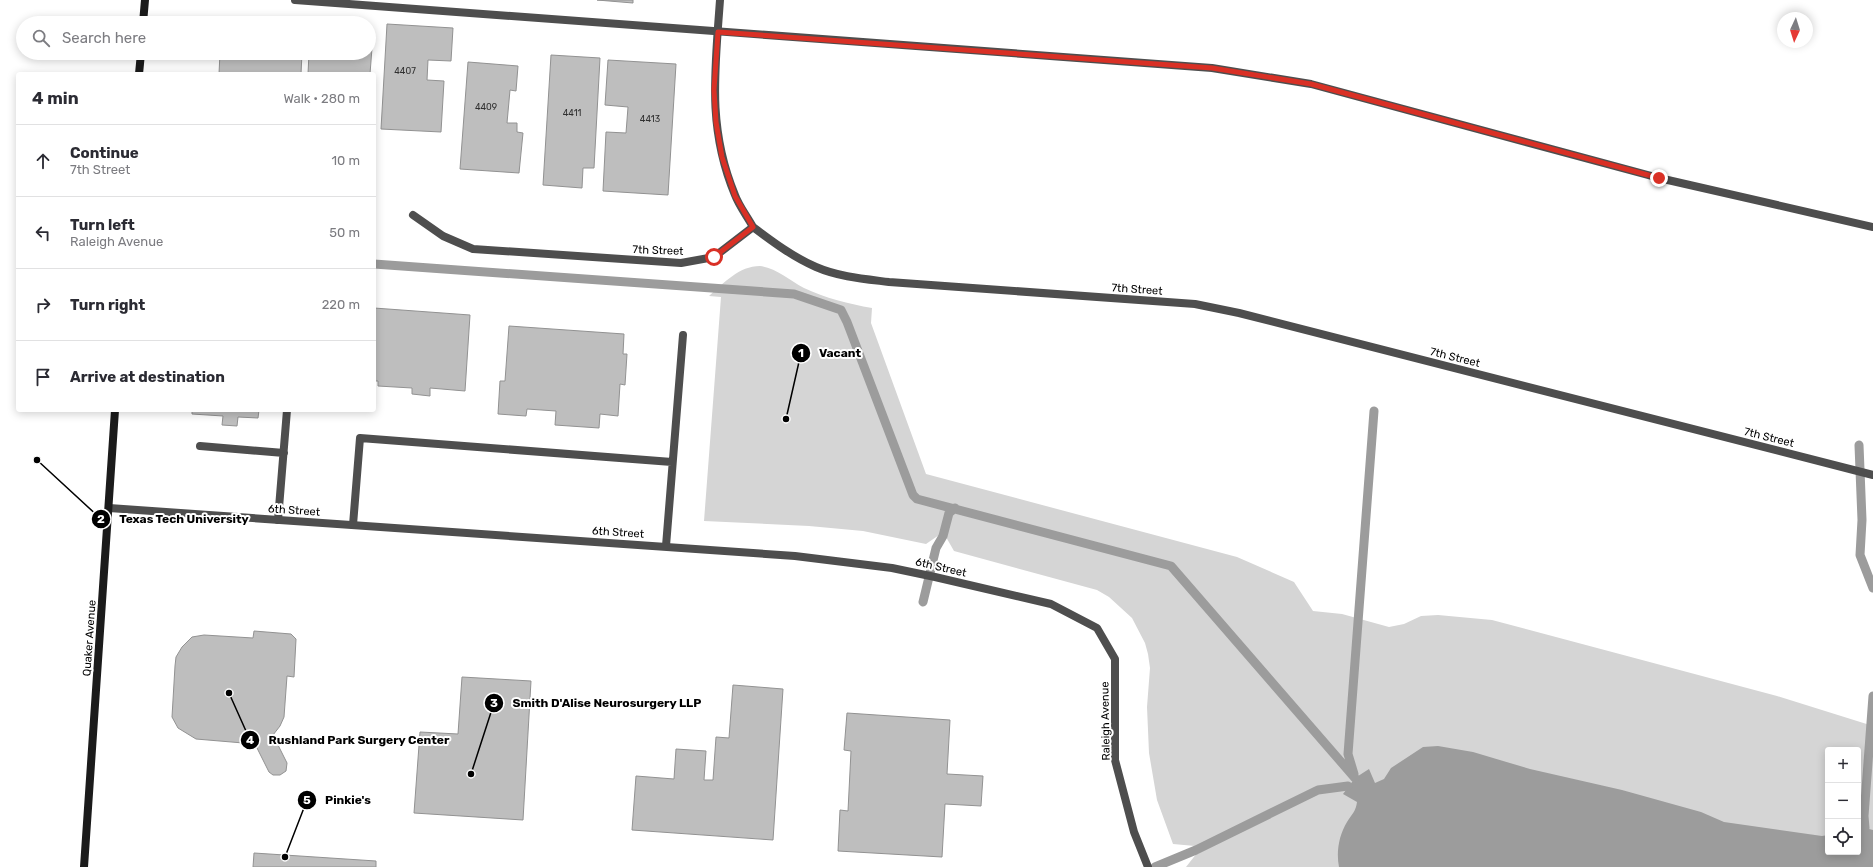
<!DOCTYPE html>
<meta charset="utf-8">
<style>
body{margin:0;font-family:Rubik,sans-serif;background:#f7f7f7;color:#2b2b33}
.controls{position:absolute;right:12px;bottom:12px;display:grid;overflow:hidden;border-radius:4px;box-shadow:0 2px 10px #0003}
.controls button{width:36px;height:36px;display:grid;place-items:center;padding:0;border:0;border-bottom:1px solid #e1e1e2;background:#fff;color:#2b2b33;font:20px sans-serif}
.compass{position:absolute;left:1777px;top:12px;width:36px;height:36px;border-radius:50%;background:#fff;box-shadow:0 2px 10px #0003;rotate:184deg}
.stop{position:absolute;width:12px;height:12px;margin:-9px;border:3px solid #d93025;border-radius:50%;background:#fff}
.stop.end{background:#d93025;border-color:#fff;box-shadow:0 1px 4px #0008}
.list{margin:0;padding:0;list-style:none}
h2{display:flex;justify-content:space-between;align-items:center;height:52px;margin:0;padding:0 16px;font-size:17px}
h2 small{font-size:13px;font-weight:400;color:#7c7c81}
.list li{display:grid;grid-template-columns:26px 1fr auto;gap:12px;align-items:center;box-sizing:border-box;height:72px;padding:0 16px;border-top:1px solid #e1e1e2}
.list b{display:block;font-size:15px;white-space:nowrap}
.list p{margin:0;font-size:13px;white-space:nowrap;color:#7c7c81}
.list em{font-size:13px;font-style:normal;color:#7c7c81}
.icon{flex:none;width:22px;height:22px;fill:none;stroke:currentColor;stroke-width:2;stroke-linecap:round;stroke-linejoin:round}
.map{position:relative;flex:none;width:1873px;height:867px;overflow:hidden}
.search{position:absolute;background:#fff;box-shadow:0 2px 10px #0003;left:16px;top:16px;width:360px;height:44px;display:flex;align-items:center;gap:10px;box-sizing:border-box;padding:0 14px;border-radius:22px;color:#7c7c81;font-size:15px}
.panel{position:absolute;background:#fff;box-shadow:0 2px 10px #0003;left:16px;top:72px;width:360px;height:340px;border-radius:4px}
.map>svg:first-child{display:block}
.green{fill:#d5d5d5;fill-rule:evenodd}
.water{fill:#9c9c9c}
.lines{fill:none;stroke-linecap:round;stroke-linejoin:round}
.stream{stroke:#9c9c9c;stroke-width:9}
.building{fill:#bebebe;stroke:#929292}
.service{stroke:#4e4e4e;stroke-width:8}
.minor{stroke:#4e4e4e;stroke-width:8}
.secondary{stroke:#1b1b1b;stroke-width:8}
.route{stroke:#d93025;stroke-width:5}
.labels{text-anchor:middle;stroke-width:4;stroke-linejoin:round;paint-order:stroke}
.number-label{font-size:9px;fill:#303030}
.street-label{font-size:11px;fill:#000;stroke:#fff}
.leader{fill:none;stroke:#000;stroke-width:1.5}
.callout-dot{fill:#000;stroke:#fff;stroke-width:1.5}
.mark-label{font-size:12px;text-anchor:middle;font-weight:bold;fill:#fff}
.callout-label{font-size:12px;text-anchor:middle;font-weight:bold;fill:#000;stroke:#fff;stroke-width:4;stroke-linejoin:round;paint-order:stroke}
</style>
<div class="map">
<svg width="1873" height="867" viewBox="0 0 1873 867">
<rect width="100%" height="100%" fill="#fff"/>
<!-- green -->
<path class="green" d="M 760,266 C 776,268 790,281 804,288 C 825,298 849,304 872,308 L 871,323 L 926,474 L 1237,557 L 1294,582 L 1313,611 L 1342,614 L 1389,627 L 1404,624 L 1421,616 L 1438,615 L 1492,620 L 1777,696 L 1873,726 L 1873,867 L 1186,867 L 1197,853 L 1195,846 L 1173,844 L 1157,800 L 1149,753 L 1147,707 L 1150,668 L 1148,654 L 1145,643 L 1132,618 L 1109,597 L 1097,590 L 954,551 L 946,537 L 939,535 L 926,544 L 863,531 L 809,526 L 704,521 L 721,297 L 709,296 C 724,283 739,266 760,266 ZM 1828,750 L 1858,750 L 1858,852 L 1828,852 Z"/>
<!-- water -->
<path class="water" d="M 1438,746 L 1473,752 L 1530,769 L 1622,790 L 1701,812 L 1724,822 L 1822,836 L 1828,835 L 1828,852 L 1858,852 L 1858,829 L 1865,828 L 1873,830 L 1873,867 L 1339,867 C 1336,852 1339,835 1347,822 C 1352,814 1356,811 1357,802 L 1343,794 L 1355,778 L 1369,769 L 1375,783 L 1384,779 L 1391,768 L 1423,747 Z"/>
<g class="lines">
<!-- stream -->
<path class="stream" d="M 374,264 L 794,294 L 841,310 L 847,322 L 913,495 L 917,499 L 1171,566 L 1355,778
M 1859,445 L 1862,520 L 1860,555 L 1873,588
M 923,602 L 936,548 L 943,536 L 949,513 L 955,508
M 1354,774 L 1348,754 L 1374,411
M 1865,828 L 1864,816 L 1873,696
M 1155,867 L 1196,850 L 1318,790 L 1348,786"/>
</g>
<!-- building -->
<path class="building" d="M 597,0 L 633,0 L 633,3 Z
M 387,24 L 453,28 L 451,61 L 428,60 L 427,80 L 444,81 L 441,132 L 381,129 Z
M 369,35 L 373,35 L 370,74 L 308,74 L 309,53 L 369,53 Z
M 220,53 L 302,53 L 301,74 L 219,74 Z
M 551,55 L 600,58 L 594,168 L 583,168 L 582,188 L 543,185 Z
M 608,60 L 676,64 L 668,195 L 603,191 L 606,132 L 626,133 L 628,107 L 605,105 Z
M 468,62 L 518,66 L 516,91 L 510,90 L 507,123 L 517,123 L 517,132 L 523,133 L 519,173 L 460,169 Z
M 374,308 L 470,315 L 465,391 L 430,388 L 430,396 L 412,394 L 412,388 L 378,386 L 378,381 L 374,381 Z
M 509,326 L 624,334 L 623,354 L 627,354 L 625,385 L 620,384 L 618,416 L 600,414 L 599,428 L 555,425 L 556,411 L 527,409 L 526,416 L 498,414 L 500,381 L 505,381 Z
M 192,410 L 259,410 L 258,418 L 238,417 L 237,426 L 222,425 L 223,416 L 192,414 Z
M 254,631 L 291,634 L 296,639 L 294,677 L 287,676 L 284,717 L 280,726 L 273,735 L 287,763 L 286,771 L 280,775 L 273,775 L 269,772 L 255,744 L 196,739 L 178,728 L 172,717 L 175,666 L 176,657 L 182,647 L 192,637 L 204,635 L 253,638 Z
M 462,677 L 531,681 L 523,820 L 414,813 L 420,732 L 458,734 Z
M 733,685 L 783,689 L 773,840 L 632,830 L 636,776 L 674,779 L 676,749 L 706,751 L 704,780 L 713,780 L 716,737 L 729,738 Z
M 847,713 L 950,720 L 947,774 L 983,776 L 981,806 L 945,804 L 942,857 L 838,851 L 840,810 L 848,811 L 851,751 L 844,750 Z
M 254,853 L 376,861 L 376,867 L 253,867 Z"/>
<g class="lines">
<!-- service -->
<path class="service" d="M 295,0 L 1212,68 L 1311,84 L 1659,178 L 1873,227
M 200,446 L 284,453
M 278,520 L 287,410
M 353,525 L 360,438 L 672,462
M 666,546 L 683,335"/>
<!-- minor -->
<path class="minor" d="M 720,0 C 715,70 707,128 735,195 C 739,206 747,216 753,227
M 413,215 L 443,236 L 473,249 L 681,263 L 714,257 L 753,227 C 773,242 793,257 816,267 C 839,277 865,279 889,282 L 1195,304 L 1239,313 L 1873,475
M 109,508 L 795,556 L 892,568 L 935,577 L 1051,604 L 1097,628 L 1115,659 L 1115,760 L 1134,832 L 1148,867"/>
<!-- secondary -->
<path class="secondary" d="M 143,23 L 145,0
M 139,74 L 141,53
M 84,867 L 115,410"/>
</g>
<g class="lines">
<!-- route -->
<path class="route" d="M 714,257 L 753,227 L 735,196 L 722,157 L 716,122 L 714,90 L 718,32 L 1212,68 L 1311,84 L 1659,178"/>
</g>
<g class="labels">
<!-- number labels -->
<g class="number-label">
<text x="405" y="74">4407</text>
<text x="486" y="110">4409</text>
<text x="572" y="116">4411</text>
<text x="650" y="122">4413</text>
</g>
<!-- street labels -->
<g class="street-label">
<text transform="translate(658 250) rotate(2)" y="4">7th Street</text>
<text transform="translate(1137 289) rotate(4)" y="4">7th Street</text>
<text transform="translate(1455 357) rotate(14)" y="4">7th Street</text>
<text transform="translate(1769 437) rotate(14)" y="4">7th Street</text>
<text transform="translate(294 510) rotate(4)" y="4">6th Street</text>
<text transform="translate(618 532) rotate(4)" y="4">6th Street</text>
<text transform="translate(941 567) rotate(13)" y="4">6th Street</text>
<text transform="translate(89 638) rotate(-86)" y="4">Quaker Avenue</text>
<text transform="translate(1105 721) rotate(-91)" y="4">Raleigh Avenue</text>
</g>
</g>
<!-- callouts -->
<path class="leader" d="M786 419L801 353M37 460L101 519M471 774L494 703M229 693L250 740M285 857L307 800"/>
<g class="callout-dot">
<circle cx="786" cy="419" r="4"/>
<circle cx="37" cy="460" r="4"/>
<circle cx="471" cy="774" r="4"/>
<circle cx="229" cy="693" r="4"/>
<circle cx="285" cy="857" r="4"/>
<circle cx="801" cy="353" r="10"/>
<circle cx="101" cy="519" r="10"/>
<circle cx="494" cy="703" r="10"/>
<circle cx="250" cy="740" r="10"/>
<circle cx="307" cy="800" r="10"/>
</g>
<g class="mark-label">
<text x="801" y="357">1</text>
<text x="101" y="523">2</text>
<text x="494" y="707">3</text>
<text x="250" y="744">4</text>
<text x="307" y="804">5</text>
</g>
<g class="callout-label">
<text x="840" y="357">Vacant</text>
<text x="184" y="523">Texas Tech University</text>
<text x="607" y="707">Smith D'Alise Neurosurgery LLP</text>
<text x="359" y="744">Rushland Park Surgery Center</text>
<text x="348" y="804">Pinkie's</text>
</g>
</svg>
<div class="controls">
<button>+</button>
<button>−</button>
<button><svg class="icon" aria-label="locate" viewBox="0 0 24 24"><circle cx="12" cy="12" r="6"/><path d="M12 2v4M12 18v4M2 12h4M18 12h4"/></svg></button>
</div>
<svg class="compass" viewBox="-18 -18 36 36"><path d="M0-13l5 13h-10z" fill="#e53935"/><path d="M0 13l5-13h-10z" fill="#7c7c81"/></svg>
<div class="stop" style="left:714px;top:257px"></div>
<div class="stop end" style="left:1659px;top:178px"></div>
<div class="search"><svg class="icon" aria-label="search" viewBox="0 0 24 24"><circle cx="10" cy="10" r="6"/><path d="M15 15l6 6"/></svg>Search here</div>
<section class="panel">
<h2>4 min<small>Walk · 280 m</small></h2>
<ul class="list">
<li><svg class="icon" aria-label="ahead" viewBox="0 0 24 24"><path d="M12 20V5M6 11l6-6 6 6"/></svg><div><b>Continue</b><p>7th Street</p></div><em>10 m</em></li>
<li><svg class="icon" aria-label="left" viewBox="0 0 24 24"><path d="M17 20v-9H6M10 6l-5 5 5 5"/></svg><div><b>Turn left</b><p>Raleigh Avenue</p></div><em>50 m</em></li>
<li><svg class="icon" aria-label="right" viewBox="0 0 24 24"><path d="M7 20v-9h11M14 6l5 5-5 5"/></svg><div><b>Turn right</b></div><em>220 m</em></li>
<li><svg class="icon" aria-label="arrive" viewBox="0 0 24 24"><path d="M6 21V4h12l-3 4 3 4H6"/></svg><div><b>Arrive at destination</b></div></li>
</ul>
</section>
</div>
